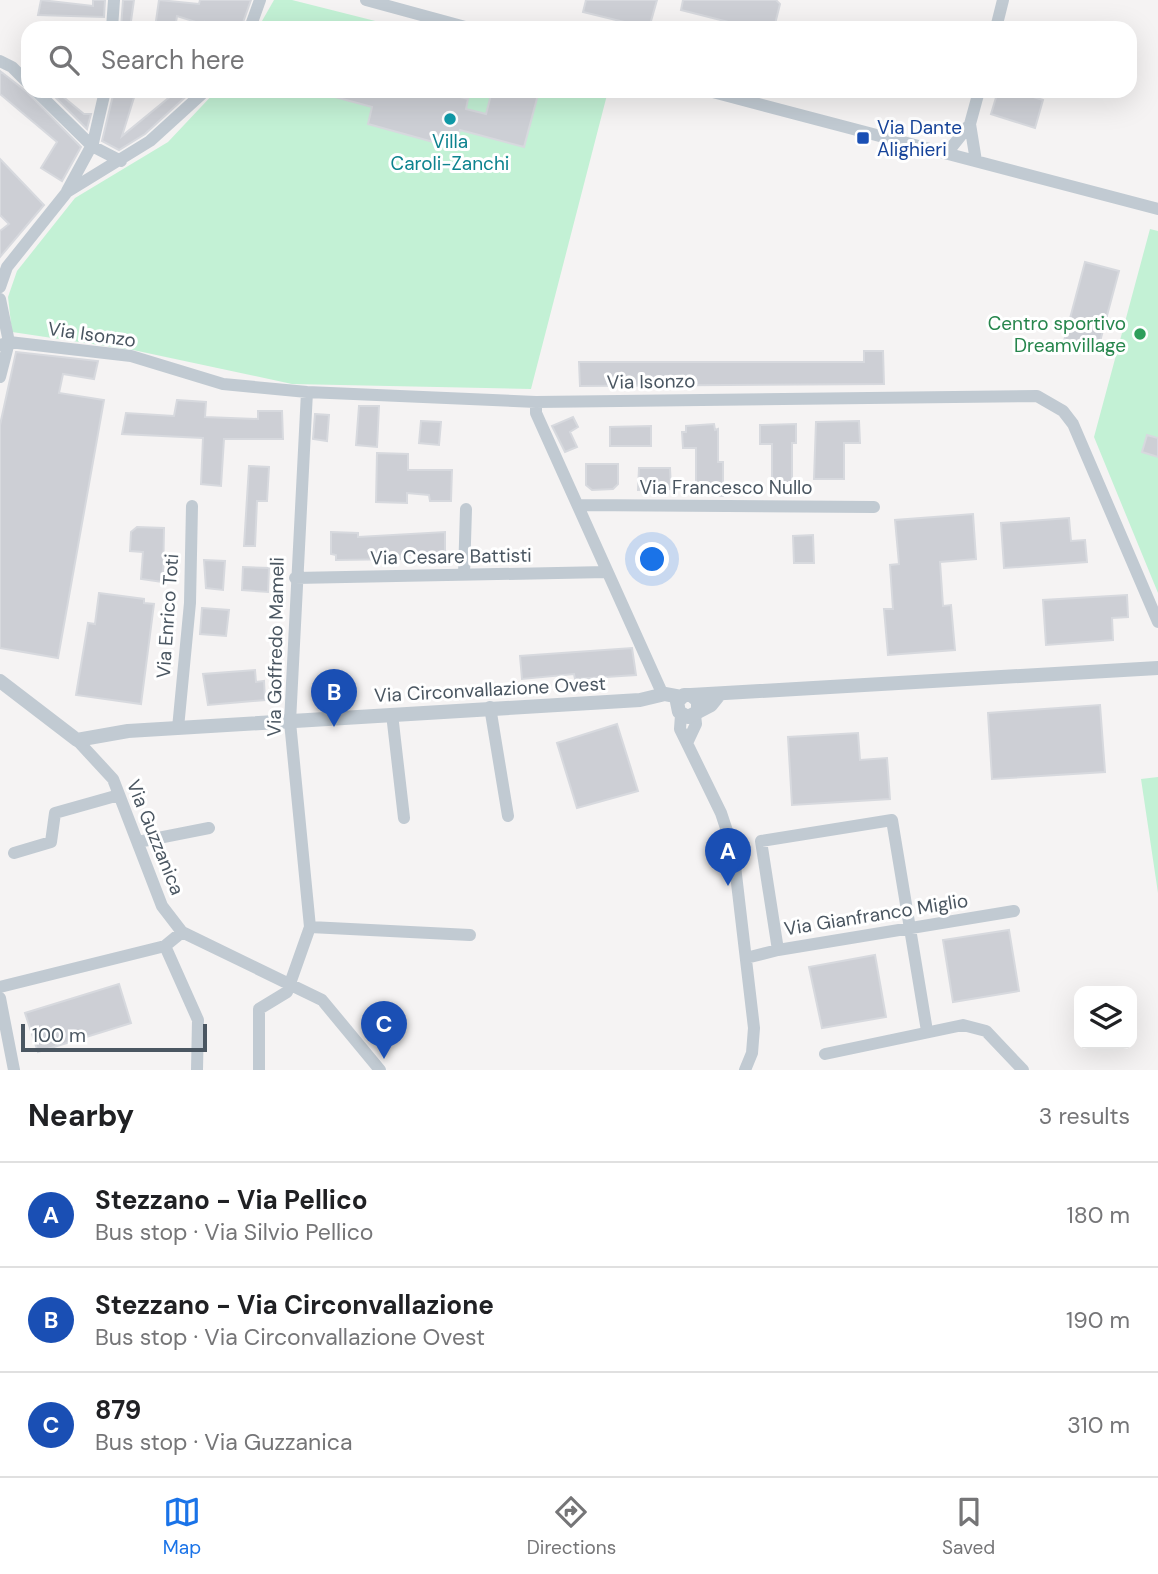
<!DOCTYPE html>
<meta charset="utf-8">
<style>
body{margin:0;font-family:"DM Sans",sans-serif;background:#f6f6f6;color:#202124}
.controls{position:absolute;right:21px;bottom:21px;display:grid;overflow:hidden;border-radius:14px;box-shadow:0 7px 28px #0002}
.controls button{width:63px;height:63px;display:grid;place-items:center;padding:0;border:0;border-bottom:2px solid #e0e0e0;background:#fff;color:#202124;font:35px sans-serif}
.scale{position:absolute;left:21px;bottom:18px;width:186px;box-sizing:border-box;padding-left:7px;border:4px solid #4a5661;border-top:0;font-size:19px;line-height:24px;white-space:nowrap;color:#4a5661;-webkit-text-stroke:5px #fff;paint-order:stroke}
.you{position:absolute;left:653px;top:560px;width:24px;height:24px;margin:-18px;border:5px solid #fff;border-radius:50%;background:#1a73e8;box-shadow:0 0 0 10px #1a73e833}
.badge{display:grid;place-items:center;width:46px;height:46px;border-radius:50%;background:#1a73e8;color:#fff;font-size:23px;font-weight:700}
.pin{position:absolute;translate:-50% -58px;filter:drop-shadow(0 2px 4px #0008)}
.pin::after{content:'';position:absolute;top:37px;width:24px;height:21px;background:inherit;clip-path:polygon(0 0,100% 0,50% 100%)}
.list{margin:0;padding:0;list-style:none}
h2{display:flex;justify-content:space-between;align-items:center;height:91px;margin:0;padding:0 28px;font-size:30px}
h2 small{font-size:23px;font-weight:400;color:#757577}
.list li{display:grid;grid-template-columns:46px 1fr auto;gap:21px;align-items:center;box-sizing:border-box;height:105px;padding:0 28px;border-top:2px solid #e0e0e0}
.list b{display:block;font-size:26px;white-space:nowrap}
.list p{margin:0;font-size:23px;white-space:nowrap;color:#757577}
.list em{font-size:23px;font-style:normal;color:#757577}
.icon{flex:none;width:38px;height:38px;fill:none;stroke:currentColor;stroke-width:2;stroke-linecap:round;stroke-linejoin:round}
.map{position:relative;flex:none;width:1158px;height:1070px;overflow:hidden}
.search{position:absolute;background:#fff;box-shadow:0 7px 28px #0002;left:21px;right:21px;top:21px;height:77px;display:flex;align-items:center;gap:18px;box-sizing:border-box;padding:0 24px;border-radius:21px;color:#757577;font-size:26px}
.sheet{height:406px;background:#fff}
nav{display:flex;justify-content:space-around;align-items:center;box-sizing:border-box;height:98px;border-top:2px solid #e0e0e0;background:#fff;font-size:19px;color:#757577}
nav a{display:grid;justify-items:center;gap:4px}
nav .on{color:#1a73e8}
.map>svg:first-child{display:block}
.green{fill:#c3f1d5}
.building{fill:#cdcfd5;stroke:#d7d9de;stroke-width:2}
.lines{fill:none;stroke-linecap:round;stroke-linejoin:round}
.minor{stroke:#c1cad2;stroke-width:12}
.tertiary{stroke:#c1cad2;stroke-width:14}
.culture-dot{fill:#0f9aa8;stroke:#fff;stroke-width:2.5}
.transit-dot{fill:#1a4fb4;stroke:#fff;stroke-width:2.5}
.leisure-dot{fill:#2e9e5b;stroke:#fff;stroke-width:2.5}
.labels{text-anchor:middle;stroke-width:6;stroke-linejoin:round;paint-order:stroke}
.transit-label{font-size:19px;fill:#164399;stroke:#fff;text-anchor:start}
.culture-label{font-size:19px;fill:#0d838f;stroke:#fff}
.leisure-label{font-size:19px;fill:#27864d;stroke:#fff;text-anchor:end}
.street-label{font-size:19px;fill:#4a5661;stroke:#fff}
</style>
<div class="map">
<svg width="1158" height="1070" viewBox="0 0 1158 1070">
<rect width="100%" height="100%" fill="#f5f3f3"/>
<!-- green -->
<path class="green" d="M 274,0 L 292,0 L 403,28 L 258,28 Z
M 216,91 L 608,91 L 531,389 L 292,384 L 133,350 L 12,332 L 8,297 L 17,271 L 75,198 L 168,142 Z
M 1150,229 L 1158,231 L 1158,593 L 1094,437 Z
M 1158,777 L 1158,893 L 1141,779 Z"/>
<!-- building -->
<path class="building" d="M 41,0 L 93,6 L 93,0 L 105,0 L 104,17 L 38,15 Z
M 123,0 L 134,0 L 130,28 L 121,28 Z
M 159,0 L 199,4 L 200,0 L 251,0 L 241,28 L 205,22 L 205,25 L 177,16 L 175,28 L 155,28 Z
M 586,0 L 657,0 L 649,28 L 583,12 Z
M 683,0 L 776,0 L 780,4 L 774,28 L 752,28 L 681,10 Z
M 0,71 L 27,92 L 81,147 L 62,181 L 41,168 L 57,142 L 0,94 Z
M 56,91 L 84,114 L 91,114 L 87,129 L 53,95 Z
M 114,91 L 136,91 L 122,136 L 177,91 L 192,91 L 145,134 L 119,150 L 102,141 Z
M 325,91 L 437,91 L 468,99 L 466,109 L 486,114 L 492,91 L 539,91 L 524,147 L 460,130 L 455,148 L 368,124 L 372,107 L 324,94 Z
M 998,91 L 1014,91 L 1043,100 L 1035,128 L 991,114 Z
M 0,159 L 44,205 L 0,257 L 0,231 L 9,224 L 0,215 Z
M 1085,262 L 1119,271 L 1098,349 L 1064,341 Z
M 864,351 L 883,351 L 884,384 L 580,386 L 579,362 L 864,362 Z
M 16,352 L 98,361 L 94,379 L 63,374 L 59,393 L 104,400 L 58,658 L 0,648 L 0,425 Z
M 177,400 L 206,402 L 205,417 L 258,419 L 258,411 L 282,411 L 283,439 L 224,439 L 221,486 L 201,484 L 203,438 L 122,434 L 126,413 L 174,416 Z
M 359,406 L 379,406 L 377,447 L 356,445 Z
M 315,414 L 329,415 L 327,441 L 313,439 Z
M 573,417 L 578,427 L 570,432 L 577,447 L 565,452 L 552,426 Z
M 421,421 L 441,422 L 439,445 L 419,443 Z
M 859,421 L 860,443 L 844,443 L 844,479 L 814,479 L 816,422 Z
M 714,424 L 715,430 L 718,429 L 718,462 L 723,462 L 723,496 L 700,494 L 700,489 L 696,489 L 696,448 L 683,448 L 682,432 L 686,432 L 686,426 Z
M 796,424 L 796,443 L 792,443 L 792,486 L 772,486 L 772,444 L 760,444 L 760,425 Z
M 651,426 L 651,446 L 610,446 L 610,427 Z
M 1147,435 L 1158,438 L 1158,457 L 1142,452 Z
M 377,453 L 408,454 L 408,470 L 452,470 L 451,501 L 430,501 L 429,495 L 407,493 L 407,503 L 376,502 Z
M 586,464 L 618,464 L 618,484 L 613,489 L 592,490 L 586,485 Z
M 249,466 L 269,467 L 267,501 L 257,501 L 255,546 L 244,546 Z
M 639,468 L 670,468 L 671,489 L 638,490 Z
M 973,514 L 976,559 L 940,562 L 943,606 L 951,605 L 955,650 L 888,655 L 884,609 L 893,609 L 890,565 L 899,564 L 895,520 Z
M 1069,518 L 1071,541 L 1085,540 L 1087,562 L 1004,568 L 1001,523 Z
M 137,527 L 164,528 L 163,582 L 141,579 L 143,552 L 130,551 L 131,532 Z
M 331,532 L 358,533 L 358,537 L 445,532 L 445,553 L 404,555 L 404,559 L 336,560 L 336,555 L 331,554 Z
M 813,535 L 814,563 L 794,563 L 793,536 Z
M 204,560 L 225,561 L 223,590 L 206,588 Z
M 243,567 L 269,568 L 268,592 L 242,590 Z
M 99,593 L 144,599 L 144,603 L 154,604 L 141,704 L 76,695 L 88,623 L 95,624 Z
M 1127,595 L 1128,617 L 1112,618 L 1113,640 L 1046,645 L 1043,600 Z
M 202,608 L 229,610 L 226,636 L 200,634 Z
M 632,648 L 636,675 L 575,679 L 574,674 L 522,679 L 520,656 Z
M 255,670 L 256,682 L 264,681 L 265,700 L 208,705 L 203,674 Z
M 1100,705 L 1105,772 L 992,779 L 988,713 Z
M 617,724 L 638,791 L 577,808 L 557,743 Z
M 858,733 L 860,760 L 887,758 L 890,799 L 792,805 L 788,737 Z
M 1009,930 L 1019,991 L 953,1002 L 943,940 Z
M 875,955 L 886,1017 L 822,1028 L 809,967 Z
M 119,984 L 131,1023 L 38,1052 L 25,1013 Z"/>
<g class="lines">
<!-- minor -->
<path class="minor" d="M 366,0 L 469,28
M 112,28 L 114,0
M 250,28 L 260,0
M 996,28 L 1003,0
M 0,61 L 12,67 L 28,83
M 36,91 L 92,146 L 121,161
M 709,91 L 1158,209
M 970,124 L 976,161
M 947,153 L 970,124 L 979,91
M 67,191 L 93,143 L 105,91
M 0,287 L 7,267 L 67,192 L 150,141 L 205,91
M 0,299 L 9,342 L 0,377
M 0,345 L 9,342 L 131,356 L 223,384 L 307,392 L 536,402 L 1037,396 L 1063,411 L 1073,424 L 1158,622
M 536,402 L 536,413 L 663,695
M 578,505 L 874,507
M 464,575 L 466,509
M 295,578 L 607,572
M 490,707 L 508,816
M 392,714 L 404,818
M 681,715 L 680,729 L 721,813 L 733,849 L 754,1028 L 752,1053 L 745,1070
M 178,728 L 190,603 L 192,506
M 77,740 L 113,779 L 162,906 L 182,932 L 322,1000 L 380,1070
M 688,741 L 696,724 L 695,715
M 138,842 L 209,828
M 14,853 L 51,842 L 55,813 L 119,795
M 310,927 L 470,935
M 165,946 L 198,1020 L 197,1070
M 778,950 L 761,841 L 892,820 L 927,1031
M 746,958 L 778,950 L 1014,911
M 0,987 L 165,946 L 182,932
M 0,998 L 14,1070
M 825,1054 L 963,1025 L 986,1031 L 1023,1070
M 259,1070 L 259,1009 L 287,992 L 310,927 L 290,722 L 307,392"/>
<!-- tertiary -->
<path class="tertiary" d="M 0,681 L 77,740 L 128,731 L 640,700 L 665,694 L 681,697
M 691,695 L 1158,668
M 698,710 L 698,701 L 691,695 L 684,695 L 677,702 L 679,712 L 688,717 L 711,705 L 719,695"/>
</g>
<!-- markers -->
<circle class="culture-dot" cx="450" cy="119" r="7"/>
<rect class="transit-dot" x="856" y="131" width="14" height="14" rx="3.5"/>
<circle class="leisure-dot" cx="1140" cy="334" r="7"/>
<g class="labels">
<!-- transit labels -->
<g class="transit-label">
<text x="877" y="134">Via Dante<tspan x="877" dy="22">Alighieri</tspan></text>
</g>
<!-- culture labels -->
<g class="culture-label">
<text x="450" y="148">Villa<tspan x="450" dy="22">Caroli-Zanchi</tspan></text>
</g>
<!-- leisure labels -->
<g class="leisure-label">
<text x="1126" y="330">Centro sportivo<tspan x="1126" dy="22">Dreamvillage</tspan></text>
</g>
<!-- street labels -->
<g class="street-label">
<text transform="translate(92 334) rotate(8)" y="7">Via Isonzo</text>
<text transform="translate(651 381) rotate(-1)" y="7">Via Isonzo</text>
<text x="726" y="494">Via Francesco Nullo</text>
<text transform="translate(451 556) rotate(-1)" y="7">Via Cesare Battisti</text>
<text transform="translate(167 616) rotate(-86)" y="7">Via Enrico Toti</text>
<text transform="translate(275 647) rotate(-89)" y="7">Via Goffredo Mameli</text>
<text transform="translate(490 689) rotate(-3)" y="7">Via Circonvallazione Ovest</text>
<text transform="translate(156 837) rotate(68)" y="7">Via Guzzanica</text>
<text transform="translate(876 914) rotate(-9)" y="7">Via Gianfranco Miglio</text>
</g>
</g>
</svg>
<div class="controls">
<button><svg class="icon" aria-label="layers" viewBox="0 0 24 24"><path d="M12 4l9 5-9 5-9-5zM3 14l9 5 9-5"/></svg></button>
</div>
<div class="scale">100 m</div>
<div class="you"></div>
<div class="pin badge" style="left:728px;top:886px;background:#1a4fb4">A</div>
<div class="pin badge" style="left:334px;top:727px;background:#1a4fb4">B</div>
<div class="pin badge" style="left:384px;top:1059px;background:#1a4fb4">C</div>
<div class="search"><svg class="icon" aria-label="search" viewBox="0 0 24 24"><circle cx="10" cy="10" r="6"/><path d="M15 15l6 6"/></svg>Search here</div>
</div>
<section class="sheet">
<h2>Nearby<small>3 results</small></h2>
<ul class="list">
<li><span class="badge" style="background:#1a4fb4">A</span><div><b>Stezzano - Via Pellico</b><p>Bus stop · Via Silvio Pellico</p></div><em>180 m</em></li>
<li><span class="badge" style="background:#1a4fb4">B</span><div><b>Stezzano - Via Circonvallazione</b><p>Bus stop · Via Circonvallazione Ovest</p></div><em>190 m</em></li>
<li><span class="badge" style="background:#1a4fb4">C</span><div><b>879</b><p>Bus stop · Via Guzzanica</p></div><em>310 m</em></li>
</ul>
</section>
<nav>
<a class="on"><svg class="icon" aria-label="map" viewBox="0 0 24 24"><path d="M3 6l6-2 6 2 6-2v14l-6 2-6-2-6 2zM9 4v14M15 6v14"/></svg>Map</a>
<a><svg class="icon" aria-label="directions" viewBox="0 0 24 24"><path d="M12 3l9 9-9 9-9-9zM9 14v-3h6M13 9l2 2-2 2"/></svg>Directions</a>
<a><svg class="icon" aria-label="saved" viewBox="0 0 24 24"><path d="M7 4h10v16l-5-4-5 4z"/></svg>Saved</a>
</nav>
